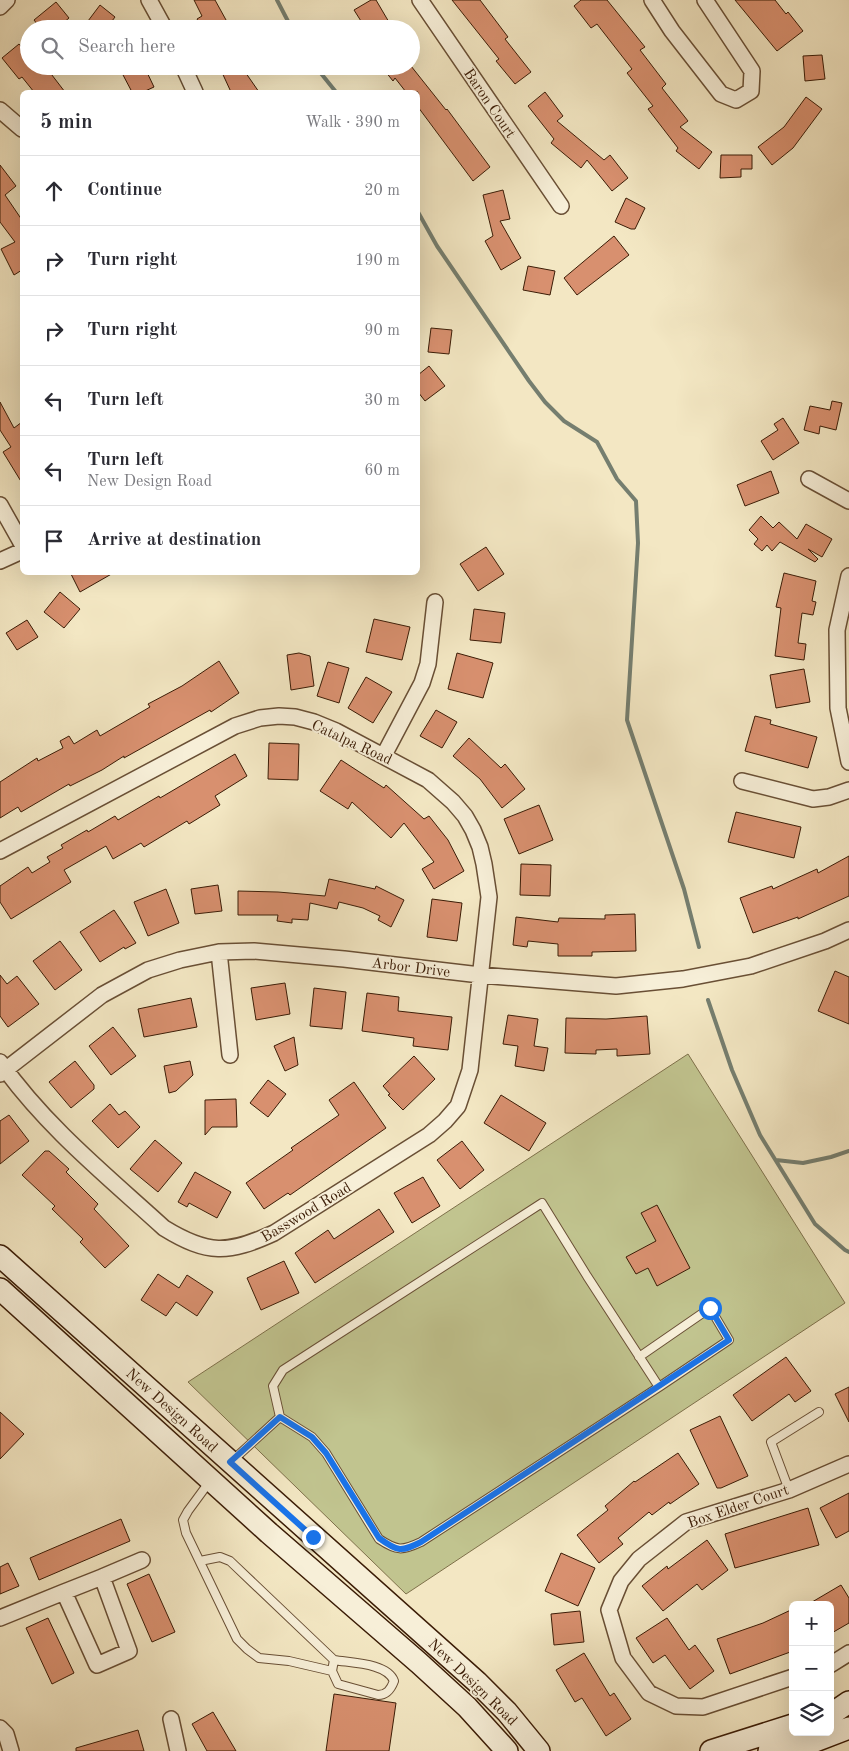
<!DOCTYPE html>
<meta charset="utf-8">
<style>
body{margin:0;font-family:"Old Standard TT",serif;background:#f2f2f3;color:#2b2b33}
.controls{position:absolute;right:15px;bottom:15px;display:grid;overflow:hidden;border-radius:8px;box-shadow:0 5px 20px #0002}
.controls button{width:45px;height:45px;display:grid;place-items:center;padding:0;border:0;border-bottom:1px solid #e1e1e2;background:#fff;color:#2b2b33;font:25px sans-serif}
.stop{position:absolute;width:15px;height:15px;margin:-11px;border:4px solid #1a73e8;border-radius:50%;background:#fff}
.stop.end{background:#1a73e8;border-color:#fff;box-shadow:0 1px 5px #0008}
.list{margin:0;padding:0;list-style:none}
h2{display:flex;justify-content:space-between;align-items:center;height:65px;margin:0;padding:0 20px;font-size:21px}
h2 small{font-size:16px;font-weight:400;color:#7c7c81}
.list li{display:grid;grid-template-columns:32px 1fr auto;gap:15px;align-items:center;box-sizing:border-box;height:70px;padding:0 20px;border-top:1px solid #e1e1e2}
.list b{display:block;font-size:19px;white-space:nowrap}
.list p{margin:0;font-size:16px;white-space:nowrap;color:#7c7c81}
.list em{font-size:16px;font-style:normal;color:#7c7c81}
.icon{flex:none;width:28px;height:28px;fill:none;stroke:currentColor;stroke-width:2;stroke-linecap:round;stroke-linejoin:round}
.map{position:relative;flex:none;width:849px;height:1751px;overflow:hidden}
.search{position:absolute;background:#fff;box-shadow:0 5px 20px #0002;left:20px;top:20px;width:400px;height:55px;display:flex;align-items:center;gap:12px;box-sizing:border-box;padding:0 18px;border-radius:28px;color:#7c7c81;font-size:19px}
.panel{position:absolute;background:#fff;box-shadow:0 5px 20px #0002;left:20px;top:90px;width:400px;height:485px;border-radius:8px}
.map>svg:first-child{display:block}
.green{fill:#c1c48f;stroke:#7e704a}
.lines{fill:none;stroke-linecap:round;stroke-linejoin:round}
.stream{stroke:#757e6f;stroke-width:4}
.building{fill:#d8906f;stroke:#3b1c06}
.lane-casing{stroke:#694f35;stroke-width:10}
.street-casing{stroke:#694f35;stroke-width:18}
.secondary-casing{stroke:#3b1c06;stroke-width:24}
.lane{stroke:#f7efd8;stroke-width:8}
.street{stroke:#f7efd8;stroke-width:15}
.secondary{stroke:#f7efd8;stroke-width:21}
.route{stroke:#1a73e8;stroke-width:6}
.labels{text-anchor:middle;stroke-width:4;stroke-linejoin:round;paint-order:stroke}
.street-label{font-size:15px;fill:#3b1c06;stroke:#f7efd8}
</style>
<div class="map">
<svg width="849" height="1751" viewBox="0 0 849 1751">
<rect width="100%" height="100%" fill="#f3e7c3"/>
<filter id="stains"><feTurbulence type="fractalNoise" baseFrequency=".004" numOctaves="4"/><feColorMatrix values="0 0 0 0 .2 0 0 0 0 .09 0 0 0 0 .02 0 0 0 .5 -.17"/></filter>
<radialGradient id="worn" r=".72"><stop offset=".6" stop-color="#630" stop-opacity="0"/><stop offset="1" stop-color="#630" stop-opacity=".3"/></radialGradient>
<!-- green -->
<path class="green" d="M 688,1054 L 845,1303 L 406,1594 L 188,1382 Z"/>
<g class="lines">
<!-- stream -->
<path class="stream" d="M 277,0 L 292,29
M 315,66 L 336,92
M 418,212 L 437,246 L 529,381 L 545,402 L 564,421 L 597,442 L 617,479 L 636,501 L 638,543 L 627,720 L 684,889 L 699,947
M 708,1000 L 732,1070 L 760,1135 L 815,1224 L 845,1250 L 849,1252
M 776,1160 L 803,1163 L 831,1157 L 849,1151"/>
</g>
<!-- building -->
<path class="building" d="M 194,0 L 215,0 L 231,29 L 203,29 L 197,19 L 202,16 Z
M 371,0 L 376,0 L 393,29 L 366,29 L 354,10 Z
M 452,0 L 480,0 L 508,37 L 505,39 L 531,72 L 515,84 L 496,61 L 499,59 Z
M 581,0 L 607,0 L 645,47 L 640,50 L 666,84 L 662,88 L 688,121 L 680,127 L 712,152 L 699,169 L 676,151 L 678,148 L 648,109 L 653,106 L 627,73 L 632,69 L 597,24 L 591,28 L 574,6 Z
M 735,0 L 775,0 L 786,14 L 788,12 L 803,31 L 777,51 Z
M 56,2 L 69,18 L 56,29 L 41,29 L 34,20 Z
M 100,5 L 115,17 L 106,29 L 82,29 Z
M 19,44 L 29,55 L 29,66 L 45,66 L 65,92 L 34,92 L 22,77 L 19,79 L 2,58 Z
M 822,55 L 825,79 L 805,81 L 803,56 Z
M 135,66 L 144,66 L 154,87 L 143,92 L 132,92 L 122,73 Z
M 219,66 L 241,66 L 259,92 L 231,92 Z
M 381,66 L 411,66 L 446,110 L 447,109 L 490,167 L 473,181 L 418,107 L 418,92 L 406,92 L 395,78 L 393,81 Z
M 545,92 L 563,116 L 557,121 L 604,160 L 610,155 L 628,178 L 612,191 L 587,160 L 581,168 L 551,143 L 554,139 L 528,106 Z
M 806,97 L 822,109 L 793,148 L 772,165 L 758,147 L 784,127 Z
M 721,155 L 752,155 L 752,169 L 741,169 L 741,177 L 720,178 Z
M 0,165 L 16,186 L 5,195 L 22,220 L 22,270 L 14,275 L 1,249 L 15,242 L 0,222 Z
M 503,190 L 510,219 L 500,221 L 521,258 L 501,270 L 485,241 L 493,236 L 483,195 Z
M 626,198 L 645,208 L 635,229 L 631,229 L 615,222 Z
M 614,236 L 629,255 L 577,295 L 564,278 Z
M 528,266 L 555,271 L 550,295 L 523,290 Z
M 431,328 L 452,330 L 449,354 L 428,352 Z
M 429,366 L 445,386 L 425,401 L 418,392 L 418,375 Z
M 832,401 L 842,403 L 836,430 L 820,426 L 819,434 L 804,430 L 810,406 L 830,410 Z
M 0,402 L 14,428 L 22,422 L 22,483 L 3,452 L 11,447 L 0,430 Z
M 783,418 L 799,443 L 773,460 L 761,441 L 778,430 L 774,424 Z
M 771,471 L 779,493 L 745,506 L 737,485 Z
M 761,516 L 773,528 L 779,522 L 797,539 L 806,524 L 832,539 L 822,557 L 808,549 L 818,559 L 815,562 L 780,542 L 772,551 L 767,545 L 762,551 L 754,544 L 758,539 L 749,530 Z
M 486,547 L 504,574 L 478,591 L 460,564 Z
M 70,572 L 115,572 L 80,592 Z
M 784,573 L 816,581 L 812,601 L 816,602 L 813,615 L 802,613 L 798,643 L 806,644 L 804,660 L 775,656 L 781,608 L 776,607 Z
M 60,592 L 80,609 L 64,628 L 44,612 Z
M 474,609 L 505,613 L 501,643 L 470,640 Z
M 374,619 L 410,627 L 402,660 L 366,652 Z
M 27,620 L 38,637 L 17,650 L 6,633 Z
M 299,653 L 310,656 L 314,686 L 291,690 L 287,655 Z
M 457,653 L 493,663 L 483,698 L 448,689 Z
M 219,661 L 239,693 L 211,712 L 210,710 L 124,758 L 124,756 L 102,770 L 70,786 L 69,784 L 21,812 L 18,807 L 0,818 L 0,782 L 37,758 L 38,761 L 63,748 L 60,741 L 69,736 L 74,744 L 97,730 L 100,736 L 150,707 L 148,704 L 182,686 Z
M 328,662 L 349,668 L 339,703 L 317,696 Z
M 804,669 L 810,702 L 776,708 L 770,675 Z
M 366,677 L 392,692 L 373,723 L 348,708 Z
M 436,710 L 457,722 L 442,748 L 420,736 Z
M 755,716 L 771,720 L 770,724 L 817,737 L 808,768 L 745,751 Z
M 469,738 L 501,768 L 505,764 L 525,789 L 502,808 L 480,779 L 453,756 Z
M 269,743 L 299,744 L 298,780 L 268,779 Z
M 235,754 L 247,776 L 215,796 L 220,805 L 189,824 L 187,821 L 144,847 L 141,843 L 113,859 L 106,846 L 64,870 L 71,882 L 11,919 L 0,902 L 0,886 L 28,867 L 32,873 L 50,862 L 47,857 L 63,848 L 61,845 L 87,830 L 88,832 L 115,816 L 118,820 L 159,796 L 160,798 Z
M 341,760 L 384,788 L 386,785 L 424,819 L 429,816 L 448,840 L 464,871 L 434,889 L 422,869 L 434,862 L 404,823 L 391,838 L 352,802 L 348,809 L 320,791 Z
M 539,805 L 553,840 L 519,854 L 504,819 Z
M 736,812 L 801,827 L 794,858 L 728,842 Z
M 849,856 L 849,896 L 798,919 L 798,917 L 753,933 L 740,898 L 772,886 L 773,889 L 817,869 L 818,873 Z
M 521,864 L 551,865 L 550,896 L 520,895 Z
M 329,879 L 375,889 L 376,886 L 404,900 L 391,927 L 378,920 L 380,916 L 363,908 L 339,902 L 337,909 L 310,903 L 308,920 L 292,919 L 292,923 L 277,921 L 278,915 L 238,915 L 238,891 L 278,892 L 325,896 Z
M 218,885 L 222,911 L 195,914 L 191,889 Z
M 166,889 L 179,923 L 148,936 L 134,902 Z
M 432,899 L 462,903 L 457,941 L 427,937 Z
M 114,910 L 136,943 L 125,949 L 124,947 L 100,962 L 80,932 Z
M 635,914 L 636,951 L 592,952 L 592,956 L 558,956 L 558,944 L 528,941 L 527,947 L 513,945 L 516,917 L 558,922 L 559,918 L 605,919 L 605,915 Z
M 60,941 L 82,970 L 55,990 L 33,961 Z
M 835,971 L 849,977 L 849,1024 L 818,1011 Z
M 0,975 L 7,984 L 17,976 L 39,1004 L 8,1027 L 0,1016 Z
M 285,983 L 290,1014 L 256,1020 L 251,988 Z
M 314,988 L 346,992 L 342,1029 L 310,1026 Z
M 367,993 L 399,997 L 398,1011 L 452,1017 L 448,1050 L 413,1046 L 414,1038 L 362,1031 Z
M 191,998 L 197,1027 L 144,1037 L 138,1009 Z
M 508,1015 L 538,1019 L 534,1046 L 548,1048 L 544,1071 L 515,1066 L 518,1046 L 503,1044 Z
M 647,1016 L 650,1054 L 617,1056 L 617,1049 L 596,1050 L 596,1054 L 565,1053 L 566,1018 L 606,1019 Z
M 113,1027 L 136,1056 L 111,1075 L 89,1046 Z
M 294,1037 L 298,1065 L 285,1071 L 274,1046 Z
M 414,1056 L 435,1079 L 403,1110 L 388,1095 L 390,1094 L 383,1086 Z
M 75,1061 L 94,1085 L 94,1089 L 71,1108 L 49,1082 Z
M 190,1061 L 193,1075 L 176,1091 L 169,1093 L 164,1066 Z
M 268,1080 L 286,1094 L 268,1117 L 250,1103 Z
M 354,1082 L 386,1128 L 290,1195 L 288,1193 L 264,1209 L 246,1183 L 293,1150 L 291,1148 L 339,1115 L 329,1100 Z
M 501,1095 L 546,1123 L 529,1151 L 484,1123 Z
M 236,1099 L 237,1127 L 212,1127 L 205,1135 L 205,1100 Z
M 110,1104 L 119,1115 L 125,1111 L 140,1127 L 118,1148 L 92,1121 Z
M 9,1115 L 29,1141 L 0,1164 L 0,1121 Z
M 155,1140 L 182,1163 L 158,1192 L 130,1169 Z
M 462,1141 L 484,1170 L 460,1189 L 437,1160 Z
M 45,1151 L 49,1151 L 69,1169 L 66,1172 L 98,1204 L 94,1209 L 129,1246 L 105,1268 L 80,1242 L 83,1239 L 52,1209 L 55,1206 L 22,1175 Z
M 195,1172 L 231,1192 L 217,1218 L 189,1203 L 187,1207 L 178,1202 Z
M 423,1177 L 440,1206 L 412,1223 L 394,1193 Z
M 657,1205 L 690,1268 L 657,1286 L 648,1268 L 636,1274 L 626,1257 L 656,1241 L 641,1213 Z
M 379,1209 L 394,1232 L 315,1283 L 295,1253 L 328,1230 L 334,1239 Z
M 284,1261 L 299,1293 L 261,1310 L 247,1278 Z
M 158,1274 L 179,1288 L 187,1275 L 213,1292 L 197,1316 L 176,1302 L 166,1316 L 141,1300 Z
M 786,1357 L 811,1391 L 795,1402 L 789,1394 L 752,1421 L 733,1395 Z
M 849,1387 L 849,1422 L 835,1394 Z
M 0,1412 L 24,1434 L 0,1459 Z
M 720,1416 L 748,1476 L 721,1488 L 717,1488 L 690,1430 Z
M 678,1453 L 699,1484 L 670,1504 L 669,1502 L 652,1515 L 649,1512 L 618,1538 L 623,1544 L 599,1563 L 577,1535 L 608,1510 L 605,1506 L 634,1481 L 635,1482 Z
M 849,1493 L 849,1531 L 836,1538 L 820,1508 Z
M 808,1508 L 819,1545 L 735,1568 L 725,1534 Z
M 121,1519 L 130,1541 L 39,1580 L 30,1558 Z
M 707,1540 L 728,1570 L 702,1590 L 697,1584 L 663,1611 L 642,1586 L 667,1566 L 668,1569 Z
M 561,1553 L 595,1568 L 578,1606 L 545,1591 Z
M 8,1563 L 19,1586 L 0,1594 L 0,1567 Z
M 149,1574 L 175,1632 L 152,1642 L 127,1584 Z
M 841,1585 L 849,1598 L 849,1623 L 830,1634 L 830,1605 L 807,1605 Z
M 793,1609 L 793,1651 L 730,1674 L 717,1639 L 763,1623 Z
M 580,1611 L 584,1642 L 554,1645 L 551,1614 Z
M 48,1618 L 74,1673 L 52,1684 L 26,1628 Z
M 667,1618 L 689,1650 L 695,1645 L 714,1671 L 690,1689 L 665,1655 L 653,1663 L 636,1638 Z
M 584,1653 L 610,1696 L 614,1693 L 631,1719 L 606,1736 L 582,1698 L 575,1702 L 556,1670 Z
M 334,1694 L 396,1703 L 389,1751 L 326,1751 Z
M 213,1712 L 236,1751 L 207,1751 L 192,1724 Z
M 138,1730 L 144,1751 L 76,1751 L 76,1748 Z"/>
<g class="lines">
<defs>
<path id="lane" d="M 639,1357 L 710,1308 L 729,1340 L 659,1387
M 232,1461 L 280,1417 L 273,1386 L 283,1370 L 542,1203 L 587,1276 L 659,1387 L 421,1542 C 402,1551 397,1551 379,1539 L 326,1453 L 312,1437 L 280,1417
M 789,1490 L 771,1442 L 819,1412
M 200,1561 L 220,1557 L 230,1561 L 334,1660 L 332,1671 L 289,1661 L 259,1658 L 247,1649 L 237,1639 L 186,1533 L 183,1520 L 188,1511 L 210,1481
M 332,1671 L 338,1684 L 378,1695 C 387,1695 391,1689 394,1681 C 387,1663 351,1663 334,1660"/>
<path id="street" d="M 149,0 L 165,29
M 420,0 L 561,206
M 652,0 L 672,31 L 721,94 L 736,100 L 751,91 L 752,71 L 705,0
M 0,7 L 7,0
M 183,66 L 195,92
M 0,110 L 22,129
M 809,479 L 849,501
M 0,505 L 22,544
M 0,561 L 22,551
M 849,576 L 837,630 L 838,708 L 849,762
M 384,755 L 422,683 L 428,664 L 435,602
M 742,781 L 813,799 L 829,797 L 849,790
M 0,851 L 235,726 L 260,718 L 279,716 L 295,717 L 314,722 L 336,731 L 428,780 L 453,802 L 465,816 L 473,830 L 480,847 L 484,864 L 489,897 L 470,1070 L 458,1106 L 445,1121 L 429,1135 L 274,1233 C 228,1254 208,1255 164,1228 C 107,1176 45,1126 0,1062
M 219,952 L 230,1055
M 0,1074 L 102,995 L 148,970 L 180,960 L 219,952 L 254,951 L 344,959 L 480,975 L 616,986 L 683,979 L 751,966 L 825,941 L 849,930
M 64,1592 L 102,1577
M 0,1618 L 64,1592 L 97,1665 L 129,1651 L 102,1577 L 142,1560
M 830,1665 L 849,1653
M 793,1677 L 703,1707 L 676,1706 L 649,1693 L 623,1658 L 609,1610 L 621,1581 L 639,1559 L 686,1522 L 789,1490 L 849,1464
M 171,1719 L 178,1751
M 0,1728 L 6,1734 L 11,1751"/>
<path id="secondary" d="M 0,1256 L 477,1682 L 507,1712 L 539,1751
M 0,1289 L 269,1533 L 419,1663 L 467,1707 L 507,1751
M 830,1715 L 849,1702
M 711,1751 L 793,1725
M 769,1751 L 776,1743 L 796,1735
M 789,1751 L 849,1728"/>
</defs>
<!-- lane casing -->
<use href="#lane" class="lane-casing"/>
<!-- street casing -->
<use href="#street" class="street-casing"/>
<!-- secondary casing -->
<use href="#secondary" class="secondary-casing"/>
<!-- lane -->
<use href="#lane" class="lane"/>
<!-- street -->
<use href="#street" class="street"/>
<!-- secondary -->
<use href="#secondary" class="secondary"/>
</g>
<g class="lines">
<!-- route -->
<path class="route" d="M 313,1537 L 230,1462 L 280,1417 L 312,1437 L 326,1453 L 379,1538 C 398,1552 401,1552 421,1542 L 729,1340 L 710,1308"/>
</g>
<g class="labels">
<!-- street labels -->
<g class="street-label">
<text transform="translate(490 103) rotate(56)" y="5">Baron Court</text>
<text transform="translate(352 742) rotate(25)" y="5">Catalpa Road</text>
<text transform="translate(411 967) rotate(7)" y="5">Arbor Drive</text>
<text transform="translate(306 1212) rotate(-31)" y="5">Basswood Road</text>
<text transform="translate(172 1410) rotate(42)" y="5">New Design Road</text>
<text transform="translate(738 1506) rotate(-19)" y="5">Box Elder Court</text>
<text transform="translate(473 1682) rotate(44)" y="5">New Design Road</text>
</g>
</g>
<rect width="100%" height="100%" filter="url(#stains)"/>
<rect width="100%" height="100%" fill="url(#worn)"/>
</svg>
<div class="controls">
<button>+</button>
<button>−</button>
<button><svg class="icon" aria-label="layers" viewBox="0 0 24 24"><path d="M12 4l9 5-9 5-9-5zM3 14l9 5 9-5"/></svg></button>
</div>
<div class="stop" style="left:710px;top:1308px"></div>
<div class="stop end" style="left:313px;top:1537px"></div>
<div class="search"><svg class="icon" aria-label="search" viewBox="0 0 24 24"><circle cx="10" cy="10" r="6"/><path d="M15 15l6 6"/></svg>Search here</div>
<section class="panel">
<h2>5 min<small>Walk · 390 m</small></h2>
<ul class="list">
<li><svg class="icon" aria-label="ahead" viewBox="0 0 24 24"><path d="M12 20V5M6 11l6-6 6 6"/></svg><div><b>Continue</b></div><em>20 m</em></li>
<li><svg class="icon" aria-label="right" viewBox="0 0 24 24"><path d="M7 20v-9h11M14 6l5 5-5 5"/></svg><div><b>Turn right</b></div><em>190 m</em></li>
<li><svg class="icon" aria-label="right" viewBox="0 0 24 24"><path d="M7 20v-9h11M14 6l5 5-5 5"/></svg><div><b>Turn right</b></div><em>90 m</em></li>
<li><svg class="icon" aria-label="left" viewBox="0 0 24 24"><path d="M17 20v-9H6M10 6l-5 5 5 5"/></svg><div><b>Turn left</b></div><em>30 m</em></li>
<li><svg class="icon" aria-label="left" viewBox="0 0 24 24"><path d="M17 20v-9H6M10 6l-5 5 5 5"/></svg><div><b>Turn left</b><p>New Design Road</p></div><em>60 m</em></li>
<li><svg class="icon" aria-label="arrive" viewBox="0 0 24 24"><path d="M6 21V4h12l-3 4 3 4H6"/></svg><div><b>Arrive at destination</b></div></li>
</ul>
</section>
</div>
